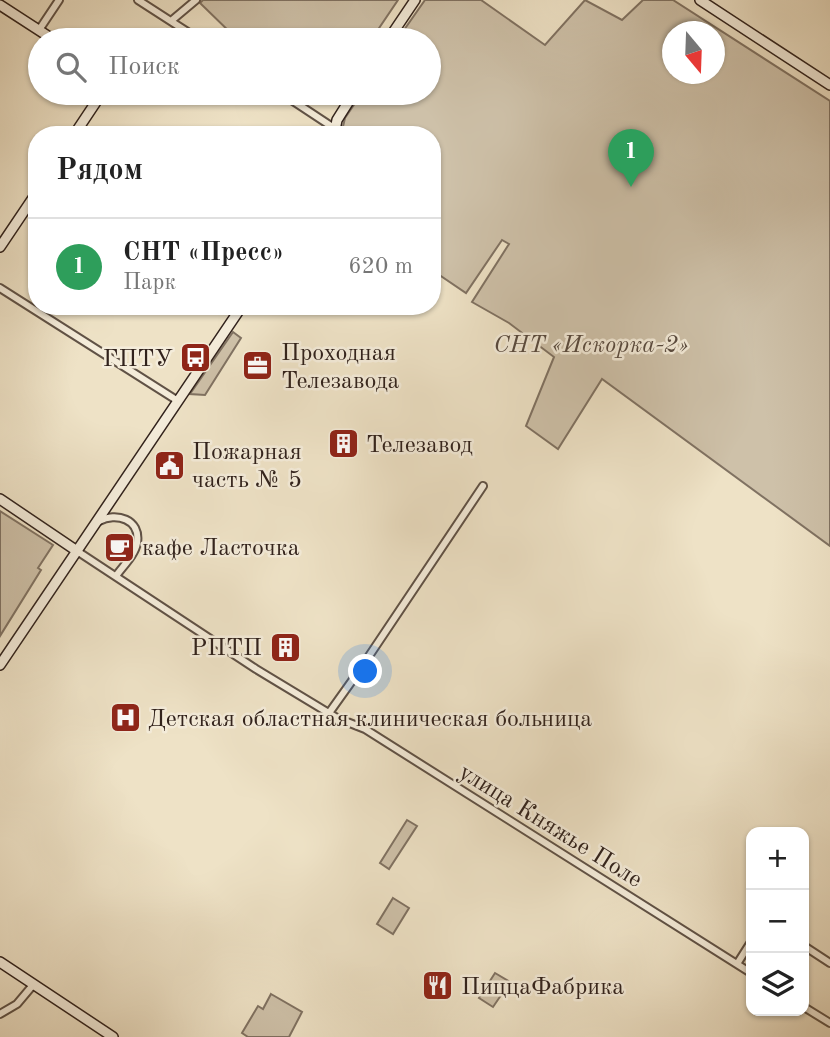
<!DOCTYPE html>
<html lang="ru">
<meta charset="utf-8">
<style>
body{margin:0;font-family:"Old Standard TT",serif;background:#f6f6f6;color:#222}
.controls{position:absolute;right:21px;bottom:21px;display:grid;overflow:hidden;border-radius:14px;box-shadow:0 2px 5px #0004}
.controls button{width:63px;height:63px;display:grid;place-items:center;padding:0;border:0;border-bottom:2px solid #e0e0e0;background:#fff;color:#222;font:35px sans-serif}
.compass{position:absolute;left:662px;top:21px;width:63px;height:63px;border-radius:50%;background:#fff;box-shadow:0 2px 5px #0004;rotate:161deg}
.you{position:absolute;left:366px;top:672px;width:24px;height:24px;margin:-18px;border:5px solid #fff;border-radius:50%;background:#1a73e8;box-shadow:0 0 0 10px #1a73e833}
.badge{display:grid;place-items:center;width:46px;height:46px;border-radius:50%;background:#0f766e;color:#fff;font-size:23px;font-weight:700}
.pin{position:absolute;translate:-50% -58px;filter:drop-shadow(0 2px 4px #0008)}
.pin::after{content:'';position:absolute;top:37px;width:24px;height:21px;background:inherit;clip-path:polygon(0 0,100% 0,50% 100%)}
.list{margin:0;padding:0;list-style:none}
h2{display:flex;justify-content:space-between;align-items:center;height:91px;margin:0;padding:0 28px;font-size:30px}
h2 small{font-size:23px;font-weight:400;color:#767676}
.list li{display:grid;grid-template-columns:46px 1fr auto;gap:21px;align-items:center;box-sizing:border-box;height:98px;padding:0 28px;border-top:2px solid #e0e0e0}
.list b{display:block;font-size:26px;white-space:nowrap}
.list p{margin:0;font-size:23px;white-space:nowrap;color:#767676}
.list em{font-size:23px;font-style:normal;color:#767676}
.icon{flex:none;width:38px;height:38px;fill:none;stroke:currentColor;stroke-width:2;stroke-linecap:round;stroke-linejoin:round}
.map{position:relative;flex:none;width:830px;height:1037px;overflow:hidden}
.search{position:absolute;background:#fff;box-shadow:0 2px 5px #0004;left:28px;top:28px;width:413px;height:77px;display:flex;align-items:center;gap:18px;box-sizing:border-box;padding:0 24px;border-radius:38px;color:#767676;font-size:26px}
.panel{position:absolute;background:#fff;box-shadow:0 2px 5px #0004;left:28px;top:126px;width:413px;height:189px;border-radius:28px}
.map>svg:first-child{display:block}
.green{fill:#cec1a9;stroke:#807262;stroke-width:2;fill-rule:evenodd}
.lines{fill:none;stroke-linecap:round;stroke-linejoin:round}
.street-casing{stroke:#605246;stroke-width:10}
.secondary-casing{stroke:#31221c;stroke-width:12}
.street{stroke:#f4ecda;stroke-width:6}
.secondary{stroke:#f4ecda;stroke-width:9}
.labels{text-anchor:middle;stroke-width:5;stroke-linejoin:round;paint-order:stroke}
.park-label{font-size:24px;font-style:italic;fill:#584a3f;stroke:#f4ecda}
.poi-label{font-size:24px;fill:#31221c;stroke:#f4ecda;text-anchor:start}
.street-label{font-size:24px;fill:#31221c;stroke:#f4ecda}
</style>
<div class="map">
<svg width="830" height="1037" viewBox="0 0 830 1037">
<rect width="100%" height="100%" fill="#eee2c6"/>
<filter id="stains"><feTurbulence type="fractalNoise" baseFrequency=".00286" numOctaves="4"/><feColorMatrix values="0 0 0 0 .2 0 0 0 0 .09 0 0 0 0 .02 0 0 0 .5 -.17"/></filter>
<radialGradient id="worn" r=".72"><stop offset=".6" stop-color="#630" stop-opacity="0"/><stop offset="1" stop-color="#630" stop-opacity=".3"/></radialGradient>
<!-- green -->
<path class="green" d="M 203,0 L 398,0 L 371,40 L 238,40 L 200,3 Z
M 425,0 L 481,0 L 545,45 L 585,0 L 622,20 L 643,0 L 673,0 L 830,101 L 830,546 L 602,379 L 558,449 L 526,426 L 554,357 L 509,323 L 472,302 L 509,244 L 502,240 L 466,293 L 432,270 L 432,135 L 341,135 L 345,118 L 362,93 L 429,93 L 429,40 L 397,40 ZM 672,32 L 714,32 L 714,74 L 672,74 Z
M 233,332 L 241,338 L 205,395 L 190,394 Z
M 0,511 L 53,545 L 38,568 L 41,570 L 0,636 Z
M 407,820 L 417,826 L 389,869 L 380,863 Z
M 393,898 L 409,908 L 393,934 L 377,924 Z
M 495,973 L 510,982 L 493,1007 L 479,998 Z
M 271,994 L 302,1012 L 289,1037 L 248,1037 L 242,1033 L 258,1006 L 263,1009 Z"/>
<g class="lines">
<defs>
<path id="street" d="M 138,0 L 200,40
M 171,21 L 196,0
M 39,30 L 59,0
M 281,93 L 334,128
M 0,288 L 178,401
M 99,521 C 116,512 141,519 137,543 C 135,555 123,566 116,576
M 77,551 L 256,669 L 337,718 L 365,729 L 751,973
M 329,713 L 359,671 L 483,486
M 804,946 L 830,963
M 737,964 L 751,942
M 804,1007 L 830,1023
M 0,1014 L 17,1004 L 33,985"/>
<path id="secondary" d="M 700,0 L 830,85
M 0,5 L 54,40
M 388,40 L 415,0
M 74,135 L 102,93
M 334,135 L 337,120 L 354,93
M 0,247 L 37,192
M 0,499 L 77,551
M 0,665 L 242,306
M 0,962 L 113,1037"/>
</defs>
<!-- street casing -->
<use href="#street" class="street-casing"/>
<!-- secondary casing -->
<use href="#secondary" class="secondary-casing"/>
<!-- street -->
<use href="#street" class="street"/>
<!-- secondary -->
<use href="#secondary" class="secondary"/>
</g>
<!-- icons -->
<defs>
<symbol id="bus-square" viewBox="-11 -11 22 22"><rect x="-9" y="-9" width="18" height="18" rx="4" fill="#8f2418" stroke="#f4ecda"/><path d="M-5-6H5V4H4V6H2V4H-2V6H-4V4H-5ZM-3.5-4V0h7V-4ZM-3.5 1.2v1.5H-2V1.2ZM2 1.2v1.5H3.5V1.2Z" fill="#fff"/></symbol>
<symbol id="office-square" viewBox="-11 -11 22 22"><rect x="-9" y="-9" width="18" height="18" rx="4" fill="#8f2418" stroke="#f4ecda"/><path d="M-6-3h4V-5.5h4V-3h4V5H-6ZM-1-4.5V-3h2v-1.5ZM-6 0V1H6V0Z" fill="#fff"/></symbol>
<symbol id="building-square" viewBox="-11 -11 22 22"><rect x="-9" y="-9" width="18" height="18" rx="4" fill="#8f2418" stroke="#f4ecda"/><path d="M-4-6H4V6H1V3H-1V6H-4ZM-2.5-4.3h1.7v1.8h-1.7ZM.8-4.3h1.7v1.8H.8ZM-2.5-1h1.7V.8h-1.7ZM.8-1h1.7V.8H.8Z" fill="#fff"/></symbol>
<symbol id="civic-square" viewBox="-11 -11 22 22"><rect x="-9" y="-9" width="18" height="18" rx="4" fill="#8f2418" stroke="#f4ecda"/><path d="M-.6-6.5H3V-4.5H.6V-3L4-1V1h2V6H-6V1h2V-1L-.6-3ZM-1.2 2.5V6h2.4V2.5Z" fill="#fff"/></symbol>
<symbol id="cafe-square" viewBox="-11 -11 22 22"><rect x="-9" y="-9" width="18" height="18" rx="4" fill="#8f2418" stroke="#f4ecda"/><path d="M-5.5-4.5H6V0H3Q3 3.5 0 3.5H-2.5Q-5.5 3.5-5.5 0ZM3-3.2v2h1.7v-2ZM-6 4.5H4V6H-6Z" fill="#fff"/></symbol>
<symbol id="hospital-square" viewBox="-11 -11 22 22"><rect x="-9" y="-9" width="18" height="18" rx="4" fill="#8f2418" stroke="#f4ecda"/><path d="M-5-5h3v3.5h4V-5h3V5h-3V1.5h-4V5h-3Z" fill="#fff"/></symbol>
<symbol id="restaurant-square" viewBox="-11 -11 22 22"><rect x="-9" y="-9" width="18" height="18" rx="4" fill="#8f2418" stroke="#f4ecda"/><path d="M-5-6h1v4h1v-4h1v4h1v-4h1v5L-1.5 .5V6h-2V.5L-5-1ZM5-6V6H3V1.5H1.5Q1.5-4 5-6Z" fill="#fff"/></symbol>
</defs>
<g fill-rule="evenodd">
<use href="#bus-square" x="178" y="340" width="35" height="35"/>
<use href="#office-square" x="240" y="348" width="35" height="35"/>
<use href="#building-square" x="326" y="426" width="35" height="35"/>
<use href="#civic-square" x="152" y="448" width="35" height="35"/>
<use href="#cafe-square" x="102" y="530" width="35" height="35"/>
<use href="#building-square" x="268" y="630" width="35" height="35"/>
<use href="#hospital-square" x="108" y="700" width="35" height="35"/>
<use href="#restaurant-square" x="420" y="968" width="35" height="35"/>
</g>
<g class="labels">
<!-- park labels -->
<g class="park-label">
<text x="591" y="352">СНТ «Искорка-2»</text>
</g>
<!-- poi labels -->
<g class="poi-label">
<text x="281" y="360">Проходная<tspan x="281" dy="28">Телезавода</tspan></text>
<text x="173" y="366" text-anchor="end">ГПТУ</text>
<text x="366" y="452">Телезавод</text>
<text x="192" y="459">Пожарная<tspan x="192" dy="28">часть № 5</tspan></text>
<text x="142" y="555">кафе Ласточка</text>
<text x="262" y="655" text-anchor="end">РПТП</text>
<text x="148" y="726">Детская областная клиническая больница</text>
<text x="461" y="994">ПиццаФабрика</text>
</g>
<!-- street labels -->
<g class="street-label">
<text transform="translate(551 825) rotate(32)" y="8">улица Княжье Поле</text>
</g>
</g>
<rect width="100%" height="100%" filter="url(#stains)"/>
<rect width="100%" height="100%" fill="url(#worn)"/>
</svg>
<div class="controls">
<button>+</button>
<button>−</button>
<button><svg class="icon" aria-label="layers" viewBox="0 0 24 24"><path d="M12 4l9 5-9 5-9-5zM3 14l9 5 9-5"/></svg></button>
</div>
<svg class="compass" viewBox="-18 -18 36 36"><path d="M0-13l5 13h-10z" fill="#e53935"/><path d="M0 13l5-13h-10z" fill="#767676"/></svg>
<div class="you"></div>
<div class="pin badge" style="left:631px;top:187px;background:#2e9e5b">1</div>
<div class="search"><svg class="icon" aria-label="search" viewBox="0 0 24 24"><circle cx="10" cy="10" r="6"/><path d="M15 15l6 6"/></svg>Поиск</div>
<section class="panel">
<h2>Рядом<small></small></h2>
<ul class="list">
<li><span class="badge" style="background:#2e9e5b">1</span><div><b>СНТ «Пресс»</b><p>Парк</p></div><em>620 m</em></li>
</ul>
</section>
</div>
